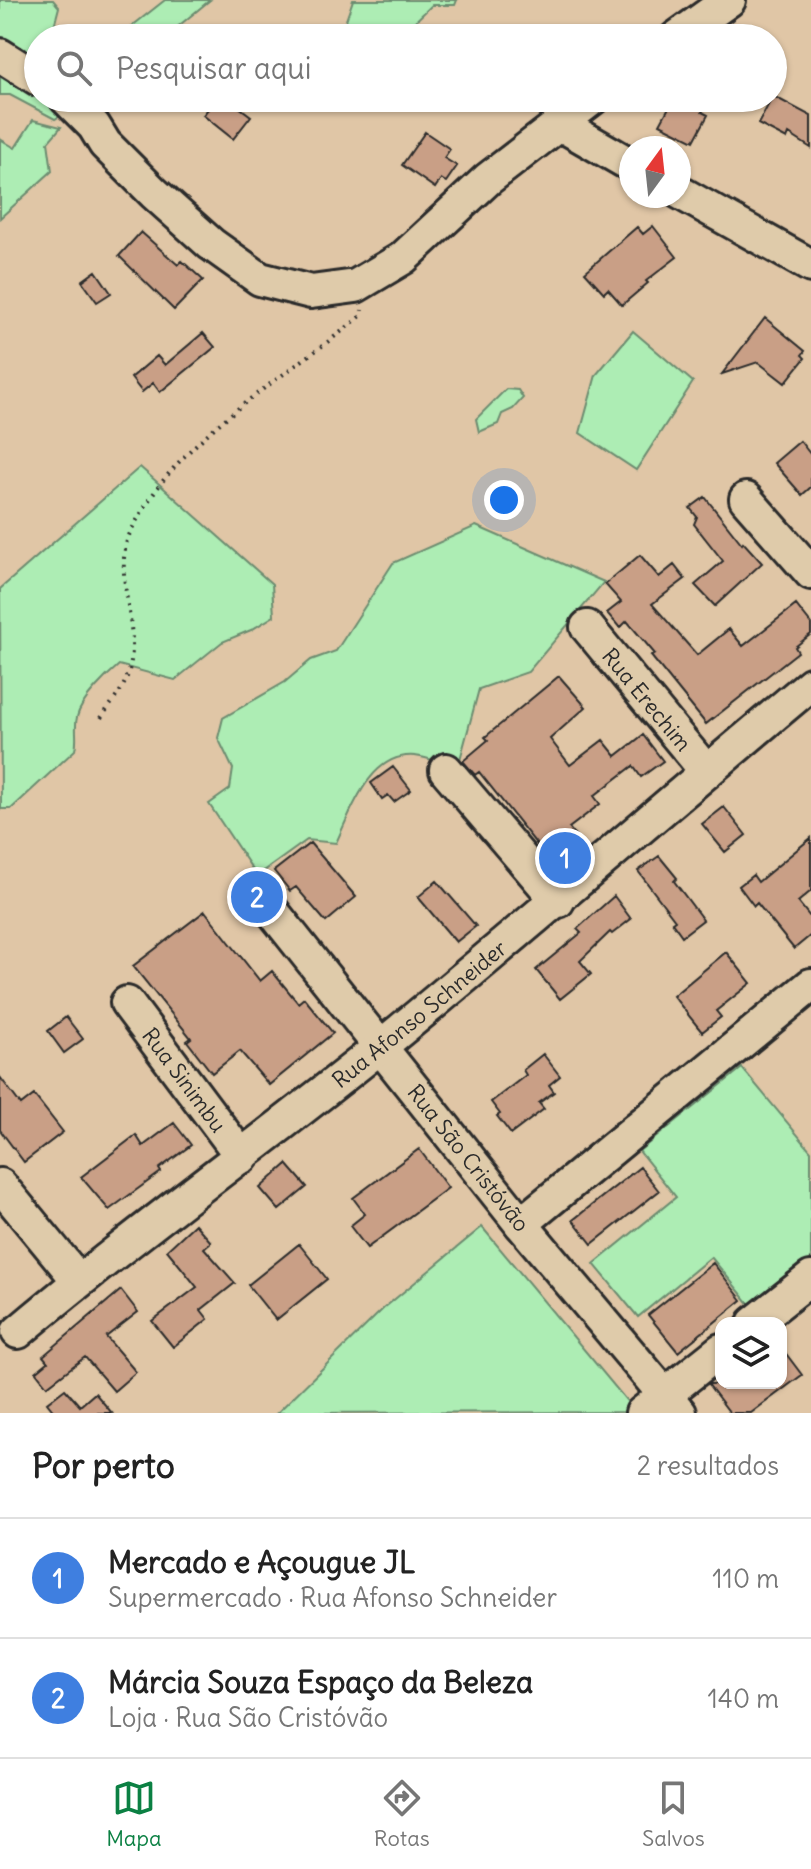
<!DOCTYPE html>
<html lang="pt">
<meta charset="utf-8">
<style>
body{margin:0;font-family:Delius,sans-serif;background:#f2f2f2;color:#222}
.controls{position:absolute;right:24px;bottom:24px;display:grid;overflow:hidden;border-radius:16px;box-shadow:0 2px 6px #0004}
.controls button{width:72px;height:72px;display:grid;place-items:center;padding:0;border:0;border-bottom:2px solid #e0e0e0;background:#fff;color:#222;font:40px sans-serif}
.compass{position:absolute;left:619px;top:136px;width:72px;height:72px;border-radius:50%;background:#fff;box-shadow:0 2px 6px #0004;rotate:15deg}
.you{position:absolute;left:504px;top:500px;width:28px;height:28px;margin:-20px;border:6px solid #fff;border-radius:50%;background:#1a73e8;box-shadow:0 0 0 12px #1a73e833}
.badge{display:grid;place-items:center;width:52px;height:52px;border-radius:50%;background:#0b8043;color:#fff;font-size:26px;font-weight:700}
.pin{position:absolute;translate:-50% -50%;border:4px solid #fff;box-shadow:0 2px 8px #0006}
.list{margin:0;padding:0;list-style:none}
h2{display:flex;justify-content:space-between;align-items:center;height:104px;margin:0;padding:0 32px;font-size:34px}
h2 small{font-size:26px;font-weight:400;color:#767676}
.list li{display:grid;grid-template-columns:52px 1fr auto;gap:24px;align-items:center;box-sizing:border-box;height:120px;padding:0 32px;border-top:2px solid #e0e0e0}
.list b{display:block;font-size:30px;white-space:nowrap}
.list p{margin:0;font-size:26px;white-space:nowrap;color:#767676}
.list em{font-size:26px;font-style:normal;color:#767676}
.icon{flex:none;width:44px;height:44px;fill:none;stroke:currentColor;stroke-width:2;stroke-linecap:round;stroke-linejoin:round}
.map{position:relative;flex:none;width:811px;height:1413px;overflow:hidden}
.search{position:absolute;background:#fff;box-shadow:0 2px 6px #0004;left:24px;right:24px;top:24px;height:88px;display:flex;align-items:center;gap:20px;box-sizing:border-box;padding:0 28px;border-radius:44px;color:#767676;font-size:30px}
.sheet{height:344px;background:#fff}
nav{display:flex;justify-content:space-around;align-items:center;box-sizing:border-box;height:112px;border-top:2px solid #e0e0e0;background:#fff;font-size:22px;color:#767676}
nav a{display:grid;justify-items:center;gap:4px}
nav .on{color:#0b8043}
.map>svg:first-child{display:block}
.green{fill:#adedb4;stroke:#6c8c70;stroke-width:2}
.building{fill:#c99f86;stroke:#2b2b2b;stroke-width:2}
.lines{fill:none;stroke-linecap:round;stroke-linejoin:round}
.minor-casing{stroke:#2b2b2b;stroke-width:38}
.path{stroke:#2b2b2b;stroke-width:4;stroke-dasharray:2 6;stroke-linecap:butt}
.minor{stroke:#dfcbaa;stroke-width:32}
.labels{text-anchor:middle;stroke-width:6;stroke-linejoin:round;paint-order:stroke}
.street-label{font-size:22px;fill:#2b2b2b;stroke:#dfcbaa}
</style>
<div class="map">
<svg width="811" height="1413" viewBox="0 0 811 1413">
<rect width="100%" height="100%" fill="#e0c6a6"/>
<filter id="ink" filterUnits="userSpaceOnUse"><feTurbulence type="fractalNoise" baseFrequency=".0125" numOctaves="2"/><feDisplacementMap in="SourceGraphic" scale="16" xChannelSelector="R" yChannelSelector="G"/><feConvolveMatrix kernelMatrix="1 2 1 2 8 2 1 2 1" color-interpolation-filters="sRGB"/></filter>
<g filter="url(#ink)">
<!-- green -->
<path class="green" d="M 0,0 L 53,0 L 59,7 L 51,38 L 38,38 L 38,98 L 90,98 L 55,119 L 10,95 L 0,95 Z
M 165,0 L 210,0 L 164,38 L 117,38 Z
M 353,0 L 457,0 L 455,5 L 432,5 L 401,35 L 383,35 L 382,38 L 334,38 L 345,23 Z
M 33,120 L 61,127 L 48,142 L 52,171 L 0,218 L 0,139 L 15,148 Z
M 633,331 L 693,382 L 636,470 L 580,433 L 596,375 Z
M 506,389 L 518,390 L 523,398 L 513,409 L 502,414 L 498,424 L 479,432 L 476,419 Z
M 140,467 L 272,584 L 274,616 L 251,630 L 222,642 L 175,680 L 119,665 C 106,676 81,700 77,717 C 74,728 78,739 75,750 L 11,809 L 1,809 L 0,589 Z
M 476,526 L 604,582 L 528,672 L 479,689 L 458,767 C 444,764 429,758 415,756 C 370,752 351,811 336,843 L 307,840 L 257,876 L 209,804 L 230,789 L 233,769 L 218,738 L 223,718 L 285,682 L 311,660 L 336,651 L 393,563 Z
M 742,1068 L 811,1151 L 811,1259 L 752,1307 L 711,1257 L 638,1317 L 594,1264 L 676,1197 L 639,1151 Z
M 482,1227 L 636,1412 L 277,1413 L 384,1308 Z"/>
<!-- building -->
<path class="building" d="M 773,96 L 811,116 L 811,148 L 789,134 L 787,139 L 758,124 Z
M 217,98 L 227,98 L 251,116 L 233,139 L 203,115 Z
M 674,98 L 709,98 L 702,112 L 708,115 L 694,141 L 660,124 Z
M 425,132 L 450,149 L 444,158 L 457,166 L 446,182 L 441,179 L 435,188 L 402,165 Z
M 653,226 L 677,257 L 646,281 L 648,283 L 622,305 L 608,289 L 604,293 L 585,272 L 637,227 L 643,234 Z
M 141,232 L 178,265 L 182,261 L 203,280 L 174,310 L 119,256 Z
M 96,271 L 111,293 L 97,302 L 82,281 Z
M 765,318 L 805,351 L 802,355 L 805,358 L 785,383 L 758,362 L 722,374 Z
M 203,333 L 215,347 L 160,392 L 153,383 L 142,392 L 131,378 L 157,356 L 165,365 Z
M 800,441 L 811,455 L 811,487 L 802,495 L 774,463 Z
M 705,497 L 742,544 L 743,542 L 762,563 L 715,606 L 695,585 L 723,561 L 694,524 L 697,517 L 690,508 Z
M 640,555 L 659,577 L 674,565 L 685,579 L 652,604 L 697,655 L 729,629 L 743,646 L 796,605 L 811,624 L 811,634 L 795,647 L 798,652 L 706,724 L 651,656 L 655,654 L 627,621 L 620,628 L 607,613 L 621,602 L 605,584 Z
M 559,676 L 586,707 L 550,739 L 570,765 L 603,740 L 616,756 L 643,735 L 663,761 L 641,777 L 633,766 L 594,796 L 600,804 L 569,828 L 578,839 L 550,861 L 479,772 L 475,775 L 463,761 L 488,740 L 485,737 Z
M 393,767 L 411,790 L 394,802 L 388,795 L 382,799 L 371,783 Z
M 724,807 L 746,835 L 725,852 L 702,824 Z
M 811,838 L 811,891 L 798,902 L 811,918 L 811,935 L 794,949 L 757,903 L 754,906 L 739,886 L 753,875 L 758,882 Z
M 310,843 L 356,897 L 326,922 L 296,887 L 290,891 L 274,871 Z
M 659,856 L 677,878 L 674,881 L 703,920 L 682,936 L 672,922 L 675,920 L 638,871 Z
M 437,881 L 476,926 L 456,942 L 418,897 Z
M 614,896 L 631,919 L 612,934 L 610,932 L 580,961 L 591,974 L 560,999 L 536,970 L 581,933 L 577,929 Z
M 205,911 L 260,981 L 272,971 L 298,1003 L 304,998 L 333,1033 L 269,1085 L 240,1051 L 212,1073 L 187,1041 L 191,1038 L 133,966 Z
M 726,952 L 751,983 L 716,1011 L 721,1017 L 702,1032 L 673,996 Z
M 66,1017 L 83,1039 L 64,1053 L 48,1031 Z
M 543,1054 L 560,1076 L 549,1085 L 554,1092 L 539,1103 L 544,1109 L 511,1134 L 497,1116 L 500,1114 L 491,1102 L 526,1075 L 523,1070 Z
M 0,1077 L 21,1105 L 34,1095 L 63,1132 L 24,1162 L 0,1130 Z
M 174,1123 L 191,1145 L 159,1169 L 161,1172 L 109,1210 L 81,1177 L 136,1135 L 143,1146 Z
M 419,1149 L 448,1188 L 367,1248 L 350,1226 L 365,1214 L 353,1198 Z
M 287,1164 L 307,1187 L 279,1210 L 260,1188 Z
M 640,1167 L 659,1191 L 592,1244 L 573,1220 Z
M 195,1224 L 211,1242 L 204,1248 L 235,1283 L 201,1310 L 208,1319 L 173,1347 L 152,1321 L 197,1287 L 167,1250 Z
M 299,1244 L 327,1279 L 276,1320 L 248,1285 Z
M 713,1263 L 742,1300 L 678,1352 L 648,1315 Z
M 121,1290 L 138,1312 L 106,1337 L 136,1372 L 114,1391 L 85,1357 L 47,1386 L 36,1372 L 48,1362 L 43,1356 Z
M 781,1347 L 802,1375 L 751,1413 L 730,1413 L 708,1384 L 781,1383 Z
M 65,1389 L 80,1406 L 95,1393 L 112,1413 L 55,1413 L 47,1403 Z"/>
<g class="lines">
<defs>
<g id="minor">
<path d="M 676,38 L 729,0"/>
<path d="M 0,55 L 38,79"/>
<path d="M 66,98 L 94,126 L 105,144 L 154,193 L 211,244 L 260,279 L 311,292 L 356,286 L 403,258 L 488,179 L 593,98"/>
<path d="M 558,123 L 631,165"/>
<path d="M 679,192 L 811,266"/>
<path d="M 746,499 L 811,573"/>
<path id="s1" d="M 587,627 L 706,771"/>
<path d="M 446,770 L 558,901"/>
<path id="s2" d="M 262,898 L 521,1224 L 680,1413"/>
<path id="s3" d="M 127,1003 L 242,1157"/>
<path d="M 0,1185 L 79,1281"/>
<path d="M 521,1224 L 811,985"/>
<path d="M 754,1323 L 811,1278"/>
<path id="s4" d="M 18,1332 C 135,1233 260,1144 380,1047 C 526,928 667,804 811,684"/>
<path d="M 642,1413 L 721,1350"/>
</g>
</defs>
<!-- minor casing -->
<use href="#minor" class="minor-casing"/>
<!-- path -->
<path class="path" d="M 101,718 C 109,706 120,694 125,682 C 144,638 118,593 125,549 C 127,535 136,522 143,510 C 191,428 288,376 361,316 L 362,310"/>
<!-- minor -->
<use href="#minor" class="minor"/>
</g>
</g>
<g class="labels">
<!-- street labels -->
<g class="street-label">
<text dy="8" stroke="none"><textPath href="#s1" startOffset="94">Rua Erechim</textPath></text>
<text dy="8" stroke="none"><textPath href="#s4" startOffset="512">Rua Afonso Schneider</textPath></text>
<text dy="8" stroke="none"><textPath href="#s3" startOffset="96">Rua Sinimbu</textPath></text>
<text dy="8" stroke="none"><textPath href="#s2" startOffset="332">Rua São Cristóvão</textPath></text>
</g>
</g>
</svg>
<div class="controls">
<button><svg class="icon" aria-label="layers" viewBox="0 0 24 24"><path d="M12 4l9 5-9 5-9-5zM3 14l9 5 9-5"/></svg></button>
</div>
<svg class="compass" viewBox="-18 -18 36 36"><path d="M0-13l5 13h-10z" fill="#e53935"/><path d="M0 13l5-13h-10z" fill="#767676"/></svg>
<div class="you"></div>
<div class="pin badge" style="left:565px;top:858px;background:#3f7fe0">1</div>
<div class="pin badge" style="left:257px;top:897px;background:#3f7fe0">2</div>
<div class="search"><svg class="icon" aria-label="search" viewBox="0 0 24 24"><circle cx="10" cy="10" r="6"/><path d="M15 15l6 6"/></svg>Pesquisar aqui</div>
</div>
<section class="sheet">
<h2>Por perto<small>2 resultados</small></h2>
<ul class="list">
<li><span class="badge" style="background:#3f7fe0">1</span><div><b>Mercado e Açougue JL</b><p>Supermercado · Rua Afonso Schneider</p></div><em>110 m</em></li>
<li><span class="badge" style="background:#3f7fe0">2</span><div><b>Márcia Souza Espaço da Beleza</b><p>Loja · Rua São Cristóvão</p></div><em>140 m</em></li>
</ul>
</section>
<nav>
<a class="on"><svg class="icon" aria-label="map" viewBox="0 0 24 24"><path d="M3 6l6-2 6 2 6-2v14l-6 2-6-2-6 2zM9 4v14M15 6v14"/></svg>Mapa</a>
<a><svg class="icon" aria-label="directions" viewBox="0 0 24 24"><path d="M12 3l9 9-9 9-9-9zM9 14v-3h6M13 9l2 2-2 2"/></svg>Rotas</a>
<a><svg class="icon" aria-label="saved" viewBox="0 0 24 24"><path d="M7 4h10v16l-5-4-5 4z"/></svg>Salvos</a>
</nav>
